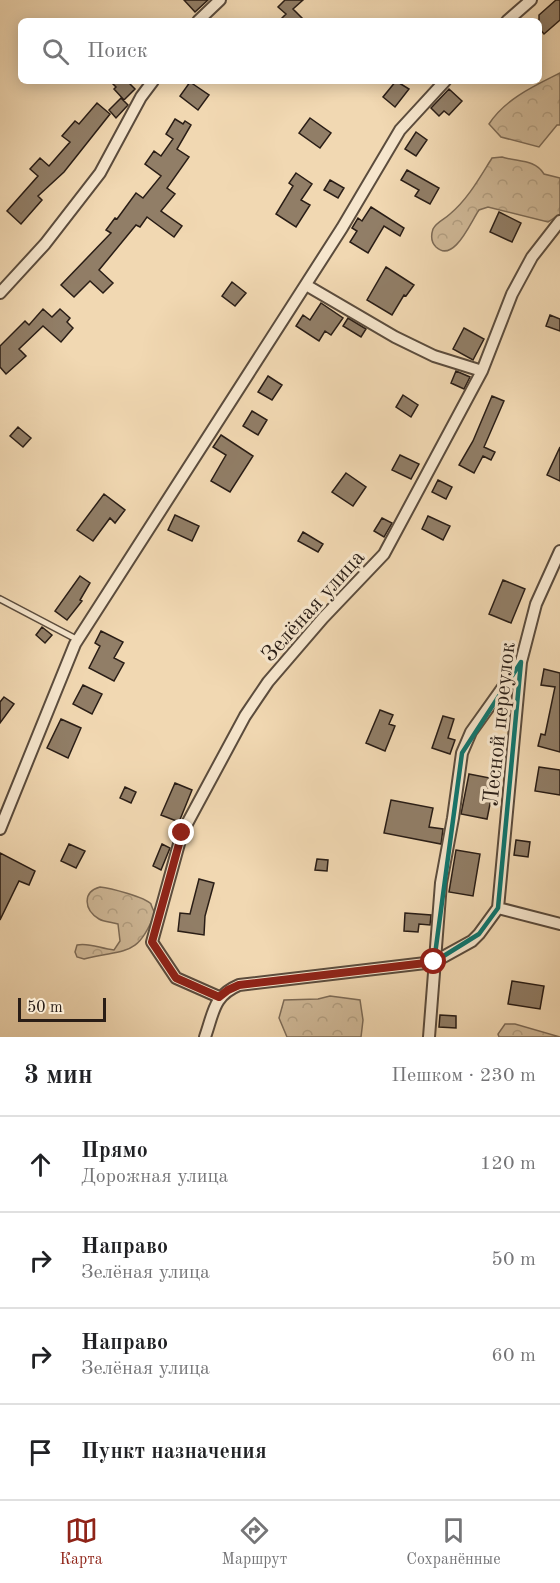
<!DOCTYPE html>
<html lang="ru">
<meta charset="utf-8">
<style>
body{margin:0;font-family:"Old Standard TT",serif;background:#f2f2f2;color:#202124}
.scale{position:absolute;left:18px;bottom:15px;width:88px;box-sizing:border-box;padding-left:6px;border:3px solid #291d16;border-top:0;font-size:16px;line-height:21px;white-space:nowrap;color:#291d16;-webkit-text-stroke:4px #f6e6cd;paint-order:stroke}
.stop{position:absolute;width:18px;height:18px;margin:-14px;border:4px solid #8f2418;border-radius:50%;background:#fff}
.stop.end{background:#8f2418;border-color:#fff;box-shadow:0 2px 6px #0008}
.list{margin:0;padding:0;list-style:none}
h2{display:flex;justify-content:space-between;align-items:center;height:78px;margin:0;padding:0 24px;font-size:26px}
h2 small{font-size:20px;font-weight:400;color:#757577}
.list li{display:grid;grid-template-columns:39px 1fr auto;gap:18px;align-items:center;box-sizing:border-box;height:96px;padding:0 24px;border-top:2px solid #e0e0e0}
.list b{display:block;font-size:22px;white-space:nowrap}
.list p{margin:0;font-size:20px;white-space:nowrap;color:#757577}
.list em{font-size:20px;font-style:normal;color:#757577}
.icon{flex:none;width:33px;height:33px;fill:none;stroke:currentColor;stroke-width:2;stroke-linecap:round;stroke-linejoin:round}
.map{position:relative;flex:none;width:560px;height:1037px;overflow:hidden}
.search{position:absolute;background:#fff;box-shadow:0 3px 15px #0003;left:18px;right:18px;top:18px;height:66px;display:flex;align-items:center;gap:15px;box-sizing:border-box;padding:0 21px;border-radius:9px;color:#757577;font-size:22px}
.sheet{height:462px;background:#fff}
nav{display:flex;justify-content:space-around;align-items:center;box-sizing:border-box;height:84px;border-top:2px solid #e0e0e0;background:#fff;font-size:16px;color:#757577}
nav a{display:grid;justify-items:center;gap:3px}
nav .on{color:#8f2418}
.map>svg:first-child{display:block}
.forest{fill:url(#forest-crowns);stroke:#7c6a56;stroke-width:1.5}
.building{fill:#917e67;stroke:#291d16;stroke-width:1.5}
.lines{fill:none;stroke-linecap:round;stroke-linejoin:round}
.lane-casing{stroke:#5b4c3d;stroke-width:8}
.street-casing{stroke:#5b4c3d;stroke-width:14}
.lane{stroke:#f6e6cd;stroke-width:5}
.street{stroke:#f6e6cd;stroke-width:10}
.route{stroke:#8f2418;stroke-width:8}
.marked{fill:none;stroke:#0f766e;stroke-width:4.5;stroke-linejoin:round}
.labels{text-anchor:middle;stroke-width:6;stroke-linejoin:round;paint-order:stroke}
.street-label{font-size:22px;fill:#291d16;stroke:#f6e6cd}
</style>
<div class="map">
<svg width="560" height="1037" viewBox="0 0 560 1037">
<defs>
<pattern id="forest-crowns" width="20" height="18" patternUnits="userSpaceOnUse" patternTransform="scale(1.5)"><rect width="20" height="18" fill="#cfb897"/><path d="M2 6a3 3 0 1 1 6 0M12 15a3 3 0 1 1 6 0" fill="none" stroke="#b29e81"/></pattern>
</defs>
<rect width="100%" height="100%" fill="#f1d8b2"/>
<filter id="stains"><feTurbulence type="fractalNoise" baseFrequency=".00333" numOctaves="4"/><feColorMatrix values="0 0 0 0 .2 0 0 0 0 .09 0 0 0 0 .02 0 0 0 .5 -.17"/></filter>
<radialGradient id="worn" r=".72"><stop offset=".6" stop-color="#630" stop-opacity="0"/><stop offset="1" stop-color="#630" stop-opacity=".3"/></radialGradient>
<!-- forest -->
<path class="forest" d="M 560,73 L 560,125 L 557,125 L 539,147 L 501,137 L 489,124 C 505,99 534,86 560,73 Z
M 502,157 C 518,162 535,159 544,174 L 560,178 L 560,214 L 548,222 L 488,207 L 479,210 C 471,221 454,264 436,247 C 431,242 431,235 433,229 C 436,222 445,219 450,214 C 468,199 480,177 492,158 Z
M 100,887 C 110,888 145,897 151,904 C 151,905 154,912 155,913 C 137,959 125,948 84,959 L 77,957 L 75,952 L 77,945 C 89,942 101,949 114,950 L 120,941 L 118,924 C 112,922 104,922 99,919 C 84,910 82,892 100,887 Z
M 330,996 L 360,1000 L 363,1020 L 361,1037 L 287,1037 L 279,1018 L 284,1000 L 318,999 Z
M 505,1024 L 515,1024 L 560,1037 L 499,1037 L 498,1034 Z"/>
<!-- building -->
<path class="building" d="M 184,0 L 208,0 L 195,12 Z
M 285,0 L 303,0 L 293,9 L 305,21 L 279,21 L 286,14 L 278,7 Z
M 556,0 L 560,0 L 560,20 L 544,34 L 539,28 L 539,15 Z
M 110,81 L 127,81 L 135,89 L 124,100 L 114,89 L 116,87 Z
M 396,81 L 409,89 L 395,107 L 383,97 Z
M 190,82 L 209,95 L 198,110 L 180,96 Z
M 449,89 L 462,101 L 449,115 L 444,111 L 439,116 L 431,108 Z
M 121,98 L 128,105 L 116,118 L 109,110 Z
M 97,103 L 110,114 L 64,172 L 38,196 L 42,200 L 21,224 L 7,211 L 38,176 L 30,169 L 40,158 L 49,166 L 70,142 L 62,136 L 75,121 L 79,124 Z
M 310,118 L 331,133 L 320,148 L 299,133 Z
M 175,119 L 183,124 L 185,121 L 191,125 L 177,149 L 189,157 L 167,188 L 175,194 L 161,211 L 182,226 L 174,237 L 147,217 L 140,227 L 136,225 L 99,270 L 113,283 L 103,293 L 90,281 L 74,297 L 61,285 L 111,233 L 106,230 L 115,218 L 117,219 L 136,193 L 143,198 L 161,176 L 145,164 L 154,151 L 161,156 L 173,139 L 166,134 Z
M 416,132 L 427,140 L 416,156 L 405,149 Z
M 407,170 L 439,188 L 430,204 L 415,196 L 419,190 L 401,180 Z
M 296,173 L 312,184 L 301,200 L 310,205 L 296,227 L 276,214 L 293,186 L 289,183 Z
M 330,180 L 344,188 L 338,198 L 324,190 Z
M 371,207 L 404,228 L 400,236 L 384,226 L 368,253 L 350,242 L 357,231 L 352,228 L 358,218 L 362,221 Z
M 499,212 L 521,223 L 512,242 L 490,232 Z
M 386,267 L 414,285 L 406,296 L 404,295 L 392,315 L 367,300 Z
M 232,282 L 246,293 L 235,306 L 222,296 Z
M 321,303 L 343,318 L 331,335 L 325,331 L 319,341 L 296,326 L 303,315 L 310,320 Z
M 43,309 L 52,317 L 60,309 L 70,318 L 67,322 L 73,328 L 61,342 L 43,326 L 19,349 L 26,356 L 6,374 L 0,367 L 0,346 L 25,321 L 29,325 Z
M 550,315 L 560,319 L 560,331 L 546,326 Z
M 348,318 L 366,329 L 361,337 L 343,326 Z
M 464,328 L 484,339 L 473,360 L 453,349 Z
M 456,371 L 470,377 L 464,389 L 451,383 Z
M 268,376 L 282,385 L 272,400 L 258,392 Z
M 403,395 L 418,405 L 411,417 L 396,407 Z
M 492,396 L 504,401 L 484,447 L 495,452 L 491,460 L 483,456 L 474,473 L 459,465 L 473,441 Z
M 252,411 L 267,420 L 258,435 L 243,426 Z
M 18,427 L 31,438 L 23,447 L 10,436 Z
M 221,435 L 253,456 L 230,492 L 211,481 L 226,455 L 213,447 Z
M 560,447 L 560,481 L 547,475 Z
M 400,455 L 419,464 L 411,479 L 392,470 Z
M 346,473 L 366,487 L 353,506 L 332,492 Z
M 438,480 L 452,487 L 446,499 L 432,492 Z
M 104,494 L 125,510 L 115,523 L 110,518 L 93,541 L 77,530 Z
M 175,515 L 199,526 L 192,541 L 168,530 Z
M 428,516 L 450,526 L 443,540 L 422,529 Z
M 382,518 L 392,523 L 384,537 L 374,531 Z
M 303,532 L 323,544 L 318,552 L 298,541 Z
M 80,576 L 90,583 L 80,600 L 82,601 L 67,620 L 55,611 Z
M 503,580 L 525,589 L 511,623 L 489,614 Z
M 42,627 L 52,635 L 45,643 L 36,635 Z
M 101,631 L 123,642 L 114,658 L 124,663 L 114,681 L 89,668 L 100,646 L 95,643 Z
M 544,669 L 560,673 L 560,752 L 538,746 L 541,734 L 545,735 L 555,687 L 541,685 Z
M 83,685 L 102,694 L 92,714 L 73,704 Z
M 4,697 L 14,704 L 0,723 L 0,702 Z
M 380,710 L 393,715 L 389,724 L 395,726 L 385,751 L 366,743 Z
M 443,716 L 454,719 L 448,738 L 455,740 L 450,754 L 432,748 Z
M 61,719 L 81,728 L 68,758 L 47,748 Z
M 539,767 L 560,770 L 560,795 L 535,791 Z
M 469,774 L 495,779 L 487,819 L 461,814 Z
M 175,783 L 192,790 L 179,822 L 161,815 Z
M 125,787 L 136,792 L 131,803 L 120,798 Z
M 391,800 L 433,808 L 429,827 L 443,829 L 441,844 L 384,833 Z
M 516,840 L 530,842 L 528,857 L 514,855 Z
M 69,844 L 85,851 L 76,868 L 61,861 Z
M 162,844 L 170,848 L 161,870 L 153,866 Z
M 456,850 L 480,854 L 473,896 L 449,892 Z
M 0,853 L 35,871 L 29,885 L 19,881 L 0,920 Z
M 317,859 L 328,860 L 327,871 L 315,870 Z
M 199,879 L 214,883 L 205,916 L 204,935 L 178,931 L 180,913 L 190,914 Z
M 405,913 L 431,915 L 430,925 L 419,924 L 418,932 L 404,931 Z
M 512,981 L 544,986 L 540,1009 L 508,1004 Z
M 440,1015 L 456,1016 L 456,1028 L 439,1027 Z"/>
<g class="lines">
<defs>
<path id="lane" d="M 0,599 L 78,640"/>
<path id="street" d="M 198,21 L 220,0
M 507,21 L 531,0
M 306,285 L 395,337 L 434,356 L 482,371
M 0,293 L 45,244 L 100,173 L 141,97 L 153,81
M 0,829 L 75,644 L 342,228 L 400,130 L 445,81
M 498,908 L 521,662 L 536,604 L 560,551
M 219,997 L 176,978 L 152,942 L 182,833 L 245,716 L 268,682 L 323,618 L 384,554 L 482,371 L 512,294 L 532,257 L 560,221
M 205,1037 C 214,1012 213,996 239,985 L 434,962 L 472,941 L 479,934 L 498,908 L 560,924
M 429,1037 L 441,883 L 453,818 L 462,753 L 471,732 L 521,662"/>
</defs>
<!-- lane casing -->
<use href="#lane" class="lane-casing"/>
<!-- street casing -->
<use href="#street" class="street-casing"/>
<!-- lane -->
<use href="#lane" class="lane"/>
<!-- street -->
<use href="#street" class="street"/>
</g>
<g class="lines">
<!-- route -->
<path class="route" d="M 182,833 L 152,942 L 176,978 L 219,997 L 228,990 L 239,985 L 434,962"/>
</g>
<!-- marked area -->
<path class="marked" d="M 521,662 L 498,908 L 479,934 L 434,962 L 462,753 Z"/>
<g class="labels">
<!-- street labels -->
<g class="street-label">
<text transform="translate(312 605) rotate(-48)" y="8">Зелёная улица</text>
<text transform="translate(498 724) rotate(-84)" y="8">Лесной переулок</text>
</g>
</g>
<rect width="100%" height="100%" filter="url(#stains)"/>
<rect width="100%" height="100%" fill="url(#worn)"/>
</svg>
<div class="scale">50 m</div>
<div class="stop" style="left:434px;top:962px"></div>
<div class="stop end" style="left:182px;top:833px"></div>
<div class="search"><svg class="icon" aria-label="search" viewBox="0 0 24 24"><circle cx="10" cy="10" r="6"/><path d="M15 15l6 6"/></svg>Поиск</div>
</div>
<section class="sheet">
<h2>3 мин<small>Пешком · 230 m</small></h2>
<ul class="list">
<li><svg class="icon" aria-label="ahead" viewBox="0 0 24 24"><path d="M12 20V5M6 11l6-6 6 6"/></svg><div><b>Прямо</b><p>Дорожная улица</p></div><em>120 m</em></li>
<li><svg class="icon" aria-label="right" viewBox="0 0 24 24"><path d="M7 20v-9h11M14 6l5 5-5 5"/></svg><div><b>Направо</b><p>Зелёная улица</p></div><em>50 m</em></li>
<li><svg class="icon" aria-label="right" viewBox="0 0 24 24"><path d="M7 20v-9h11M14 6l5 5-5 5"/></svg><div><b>Направо</b><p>Зелёная улица</p></div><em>60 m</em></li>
<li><svg class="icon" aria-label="arrive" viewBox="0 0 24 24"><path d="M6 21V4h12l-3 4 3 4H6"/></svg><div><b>Пункт назначения</b></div></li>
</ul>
</section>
<nav>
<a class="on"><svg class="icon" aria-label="map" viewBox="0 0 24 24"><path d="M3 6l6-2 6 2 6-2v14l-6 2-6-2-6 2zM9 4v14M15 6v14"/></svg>Карта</a>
<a><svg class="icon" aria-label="directions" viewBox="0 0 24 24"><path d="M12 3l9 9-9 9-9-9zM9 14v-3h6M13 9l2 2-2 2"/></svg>Маршрут</a>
<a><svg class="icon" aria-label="saved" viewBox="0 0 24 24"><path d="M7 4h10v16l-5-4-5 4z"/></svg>Сохранённые</a>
</nav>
